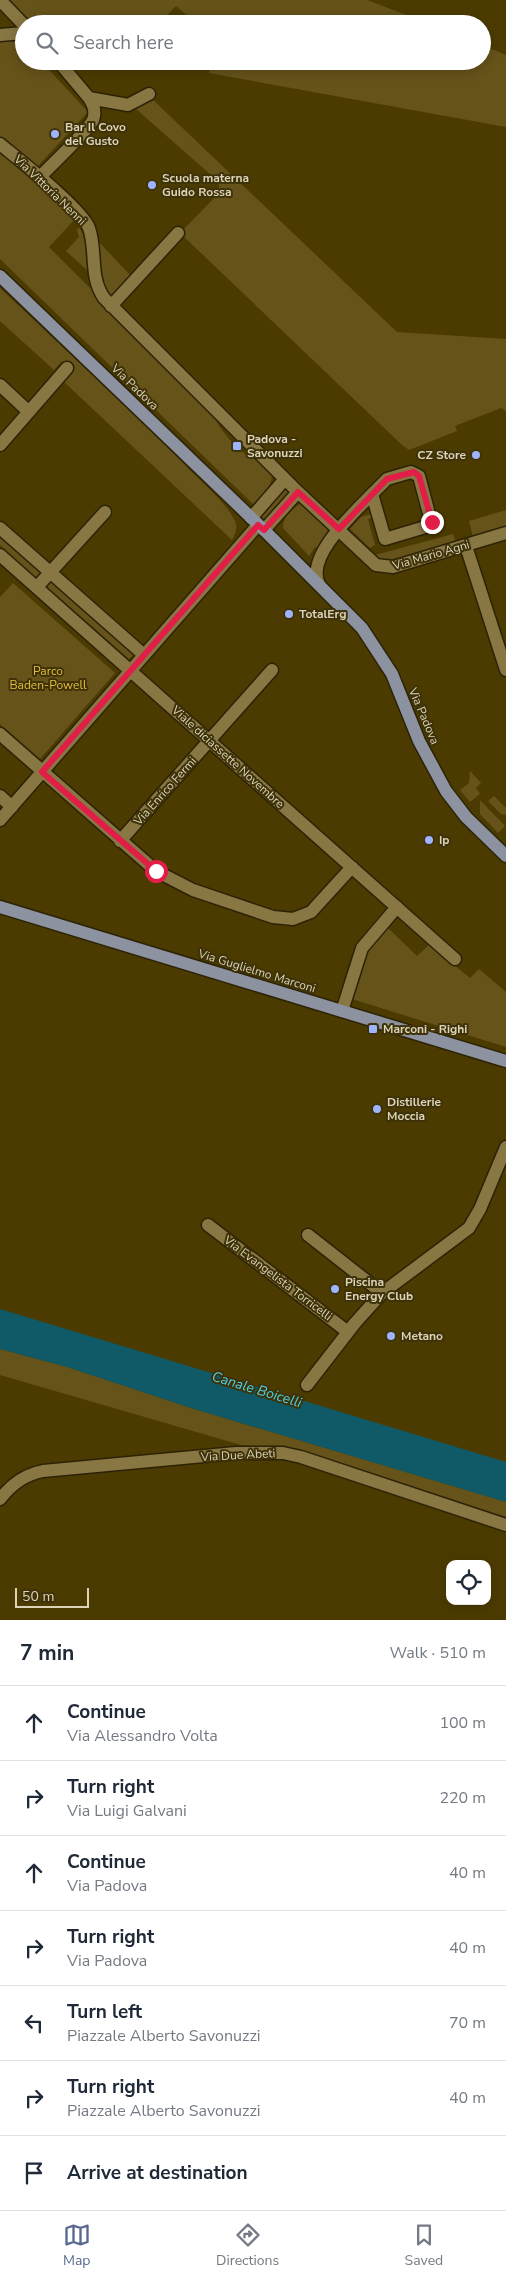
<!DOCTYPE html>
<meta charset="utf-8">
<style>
body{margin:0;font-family:"Nunito Sans",sans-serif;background:#f6f6f7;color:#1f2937}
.controls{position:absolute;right:15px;bottom:15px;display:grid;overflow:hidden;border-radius:10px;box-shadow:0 2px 12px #0003}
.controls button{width:45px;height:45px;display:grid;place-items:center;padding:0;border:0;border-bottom:1px solid #e0e1e3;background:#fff;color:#1f2937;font:25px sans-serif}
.scale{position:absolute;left:15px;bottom:12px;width:74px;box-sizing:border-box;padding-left:5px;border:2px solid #dcd3b9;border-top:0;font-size:14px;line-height:18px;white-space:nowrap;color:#dcd3b9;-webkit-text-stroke:4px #3e3208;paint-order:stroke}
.stop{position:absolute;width:15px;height:15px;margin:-11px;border:4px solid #e11d48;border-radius:50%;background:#fff}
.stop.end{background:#e11d48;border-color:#fff;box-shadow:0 1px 5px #0008}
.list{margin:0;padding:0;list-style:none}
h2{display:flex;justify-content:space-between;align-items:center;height:65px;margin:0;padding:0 20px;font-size:21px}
h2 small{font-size:16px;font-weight:400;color:#747a83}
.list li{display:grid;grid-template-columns:32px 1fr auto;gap:15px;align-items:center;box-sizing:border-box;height:75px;padding:0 20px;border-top:1px solid #e0e1e3}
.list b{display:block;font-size:19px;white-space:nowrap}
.list p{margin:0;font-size:16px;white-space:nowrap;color:#747a83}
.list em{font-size:16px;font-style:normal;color:#747a83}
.icon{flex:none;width:28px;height:28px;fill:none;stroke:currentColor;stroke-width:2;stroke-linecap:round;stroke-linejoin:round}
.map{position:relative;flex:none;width:506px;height:1620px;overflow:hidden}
.search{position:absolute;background:#fff;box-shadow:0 2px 12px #0003;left:15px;right:15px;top:15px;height:55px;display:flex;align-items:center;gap:12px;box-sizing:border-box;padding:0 18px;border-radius:28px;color:#747a83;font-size:19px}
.sheet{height:590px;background:#fff}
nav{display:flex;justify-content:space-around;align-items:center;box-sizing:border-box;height:70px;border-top:1px solid #e0e1e3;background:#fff;font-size:14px;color:#747a83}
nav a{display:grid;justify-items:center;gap:2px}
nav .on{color:#586890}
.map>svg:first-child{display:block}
.green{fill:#66531a}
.water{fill:#0f5a66}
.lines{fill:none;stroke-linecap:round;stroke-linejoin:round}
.minor-casing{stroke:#2c2307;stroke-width:15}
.major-casing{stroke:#2c2307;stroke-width:15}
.minor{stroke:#887643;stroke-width:12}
.major{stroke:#8d92a1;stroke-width:12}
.route{stroke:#e11d48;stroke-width:6}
.poi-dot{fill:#9eb4fd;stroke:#3e3208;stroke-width:2}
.labels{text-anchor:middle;stroke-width:4;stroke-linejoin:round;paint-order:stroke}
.poi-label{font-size:12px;font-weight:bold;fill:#dcd3b9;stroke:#3e3208;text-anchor:start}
.street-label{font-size:12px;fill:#dcd3b9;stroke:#3e3208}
.park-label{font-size:12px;fill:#e6be3e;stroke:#3e3208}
.water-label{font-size:14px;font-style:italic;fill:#4dd2e8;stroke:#3e3208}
</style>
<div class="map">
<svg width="506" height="1620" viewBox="0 0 506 1620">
<rect width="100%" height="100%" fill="#4c3b00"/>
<!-- green -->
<path class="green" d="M 9,0 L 367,0 L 430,24 L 197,24 L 176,6 L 159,24 L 32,24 Z
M 20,38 L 24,42 L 24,61 L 41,61 L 88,112 L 35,169 L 0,136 L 0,40 Z
M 482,45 L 506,55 L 506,127 L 209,73 L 211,63 L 203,61 L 482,61 Z
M 151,98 L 397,332 L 506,339 L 506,411 L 501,408 L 455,426 L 457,431 L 409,450 L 402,445 L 180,233 L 219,193 L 219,182 L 136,109 Z
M 0,151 L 75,219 L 49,247 L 209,407 C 217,426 229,441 245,454 C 251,459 260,460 266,465 C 281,478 263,495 253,504 L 0,259 Z
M 79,227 L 86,240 L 89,272 L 66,251 L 79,237 L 77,230 Z
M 96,239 L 131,276 L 111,298 C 97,284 98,257 96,239 Z
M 0,288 C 62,347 125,404 185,465 C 199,480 224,500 234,519 C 238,526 236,533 232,540 L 62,380 L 72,369 L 62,361 L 54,370 L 0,321 Z
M 283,488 L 290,494 L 266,521 L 260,515 Z
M 304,500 L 331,525 L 318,548 L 315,547 L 309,556 L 283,528 C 282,516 295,508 304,500 Z
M 506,510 L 506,526 L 473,537 L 469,521 Z
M 374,513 L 375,517 L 368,519 L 375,545 L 370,548 L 350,529 L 361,517 Z
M 453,534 L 456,543 L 385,561 L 375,555 Z
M 0,535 L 43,573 L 38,579 L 0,545 Z
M 50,580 L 134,654 L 129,659 L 45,585 Z
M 13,583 L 115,673 L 40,759 L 0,724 L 0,597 Z
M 470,771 L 481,783 L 476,788 L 480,794 L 470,802 L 460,790 L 469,783 Z
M 494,796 L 506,808 L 506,815 L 501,814 L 488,801 Z
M 480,800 L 505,826 L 498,833 L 480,814 Z
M 386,926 L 417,956 L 429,945 L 470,978 L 479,969 L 506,992 L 506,1047 L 352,999 L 368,949 Z
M 0,1349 L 67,1367 L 191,1408 L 506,1502 L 506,1519 L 287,1450 L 241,1445 L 0,1375 Z"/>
<!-- water -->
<path class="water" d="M 0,1309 L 506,1462 L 506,1502 L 191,1408 L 67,1367 L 0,1349 Z"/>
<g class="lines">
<defs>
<path id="minor" d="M 0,0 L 24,25
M 0,35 L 24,33
M 89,98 L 128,105 L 149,94
M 0,144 C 18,159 82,209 89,228 C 97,251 89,277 104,298 L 298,492 L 376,565 L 393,567 L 506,533
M 40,177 C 51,165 87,132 93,120 C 96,112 94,105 89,98 L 58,61
M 111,306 L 178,233
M 0,385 L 29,412
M 0,445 L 67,368
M 411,472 L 419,476 L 432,525 L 385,539 L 372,494 L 387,479 Z
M 251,518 L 285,479
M 0,528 L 144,655
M 264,530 L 298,492
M 466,546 L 506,670
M 0,555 L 455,959
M 319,584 C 305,556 355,512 373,493
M 37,587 L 105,512
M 0,734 L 156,871 L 193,890 L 273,917 L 293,919 L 311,912 L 352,867
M 0,796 L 12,807
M 0,820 L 258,525
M 120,841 L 272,670
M 342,1011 L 362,948 L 397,907
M 208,1225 L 348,1332
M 308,1235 L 382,1293
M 307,1385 L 355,1323 L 382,1293 L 469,1228 L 480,1209 L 506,1147
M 0,1499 C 12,1484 24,1475 43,1471 L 236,1453 L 283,1453 L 301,1457 L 506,1525"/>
<path id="major" d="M 0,276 L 264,530 L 362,628 L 392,674 L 419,741 L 446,791 L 466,817 L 506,856
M 0,907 L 506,1061"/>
</defs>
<!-- minor casing -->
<use href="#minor" class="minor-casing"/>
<!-- major casing -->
<use href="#major" class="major-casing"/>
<!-- minor -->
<use href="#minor" class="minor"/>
<!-- major -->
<use href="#major" class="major"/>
</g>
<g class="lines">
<!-- route -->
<path class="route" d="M 156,871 L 42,772 L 258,525 L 264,530 L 298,492 L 339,529 L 387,479 L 414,472 L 419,476 L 432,522"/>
</g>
<!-- markers -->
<g class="poi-dot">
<circle cx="55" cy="134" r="5"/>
<circle cx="152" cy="185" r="5"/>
<rect x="232" y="441" width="10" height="10" rx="2.5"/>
<circle cx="476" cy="455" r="5"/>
<circle cx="289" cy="614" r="5"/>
<circle cx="429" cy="840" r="5"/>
<rect x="368" y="1024" width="10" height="10" rx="2.5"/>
<circle cx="377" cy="1109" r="5"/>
<circle cx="335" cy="1289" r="5"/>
<circle cx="391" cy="1336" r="5"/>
</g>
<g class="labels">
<!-- poi labels -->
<g class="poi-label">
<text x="65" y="131">Bar Il Covo<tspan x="65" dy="14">del Gusto</tspan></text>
<text x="162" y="182">Scuola materna<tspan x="162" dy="14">Guido Rossa</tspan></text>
<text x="247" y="443">Padova -<tspan x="247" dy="14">Savonuzzi</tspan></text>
<text x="466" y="459" text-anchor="end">CZ Store</text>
<text x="299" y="618">TotalErg</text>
<text x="439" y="844">Ip</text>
<text x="383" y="1033">Marconi - Righi</text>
<text x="387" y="1106">Distillerie<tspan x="387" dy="14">Moccia</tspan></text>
<text x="345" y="1286">Piscina<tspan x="345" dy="14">Energy Club</tspan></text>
<text x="401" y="1340">Metano</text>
</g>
<!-- street labels -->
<g class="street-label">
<text transform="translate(50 190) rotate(44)" y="4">Via Vittoria Nenni</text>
<text transform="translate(135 387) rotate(44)" y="4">Via Padova</text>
<text transform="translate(431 555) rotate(-16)" y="4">Via Mario Agni</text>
<text transform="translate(424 716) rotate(67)" y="4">Via Padova</text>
<text transform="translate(228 757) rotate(42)" y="4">Viale diciassette Novembre</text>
<text transform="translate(165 791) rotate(-48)" y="4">Via Enrico Fermi</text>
<text transform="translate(257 971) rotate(17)" y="4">Via Guglielmo Marconi</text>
<text transform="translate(278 1278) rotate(37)" y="4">Via Evangelista Torricelli</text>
<text transform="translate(238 1455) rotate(-3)" y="4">Via Due Abeti</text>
</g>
<!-- park labels -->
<g class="park-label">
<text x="48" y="675">Parco<tspan x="48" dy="14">Baden-Powell</tspan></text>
</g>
<!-- water labels -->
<g class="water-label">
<text transform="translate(257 1389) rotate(17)" y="5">Canale Boicelli</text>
</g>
</g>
</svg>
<div class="controls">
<button><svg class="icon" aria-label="locate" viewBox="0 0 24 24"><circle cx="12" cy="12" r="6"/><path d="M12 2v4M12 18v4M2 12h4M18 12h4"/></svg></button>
</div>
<div class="scale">50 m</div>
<div class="stop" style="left:156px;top:871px"></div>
<div class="stop end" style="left:432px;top:522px"></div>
<div class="search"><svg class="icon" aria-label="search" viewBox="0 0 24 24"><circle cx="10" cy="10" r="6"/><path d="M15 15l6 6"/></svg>Search here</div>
</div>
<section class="sheet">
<h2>7 min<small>Walk · 510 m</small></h2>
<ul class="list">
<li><svg class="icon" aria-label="ahead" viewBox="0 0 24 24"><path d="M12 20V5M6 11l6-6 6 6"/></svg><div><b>Continue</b><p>Via Alessandro Volta</p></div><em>100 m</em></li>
<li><svg class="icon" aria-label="right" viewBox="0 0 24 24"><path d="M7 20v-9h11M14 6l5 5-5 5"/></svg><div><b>Turn right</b><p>Via Luigi Galvani</p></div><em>220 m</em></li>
<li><svg class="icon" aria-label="ahead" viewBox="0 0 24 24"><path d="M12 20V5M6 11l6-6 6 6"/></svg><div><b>Continue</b><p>Via Padova</p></div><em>40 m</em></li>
<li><svg class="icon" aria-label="right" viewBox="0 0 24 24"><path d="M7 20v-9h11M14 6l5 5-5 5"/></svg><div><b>Turn right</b><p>Via Padova</p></div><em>40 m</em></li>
<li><svg class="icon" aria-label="left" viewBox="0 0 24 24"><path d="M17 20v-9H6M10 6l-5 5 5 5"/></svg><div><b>Turn left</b><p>Piazzale Alberto Savonuzzi</p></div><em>70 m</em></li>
<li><svg class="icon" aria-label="right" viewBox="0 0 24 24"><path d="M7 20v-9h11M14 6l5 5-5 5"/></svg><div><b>Turn right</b><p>Piazzale Alberto Savonuzzi</p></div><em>40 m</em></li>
<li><svg class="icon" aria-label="arrive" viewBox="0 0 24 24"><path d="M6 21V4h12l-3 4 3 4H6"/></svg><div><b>Arrive at destination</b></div></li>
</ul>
</section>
<nav>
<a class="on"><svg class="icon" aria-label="map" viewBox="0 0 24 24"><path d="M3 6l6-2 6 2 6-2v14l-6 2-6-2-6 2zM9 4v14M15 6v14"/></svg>Map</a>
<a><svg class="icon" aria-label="directions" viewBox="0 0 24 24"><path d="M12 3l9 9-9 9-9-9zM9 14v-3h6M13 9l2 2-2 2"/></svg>Directions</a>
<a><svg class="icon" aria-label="saved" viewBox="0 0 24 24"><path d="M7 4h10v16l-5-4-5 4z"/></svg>Saved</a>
</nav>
